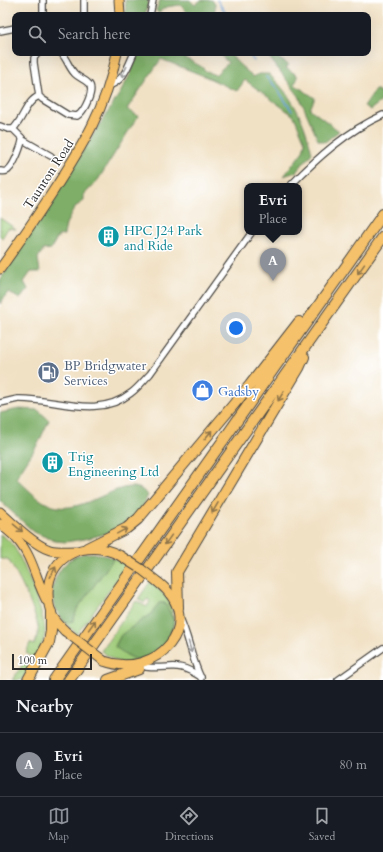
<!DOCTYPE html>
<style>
body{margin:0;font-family:Cardo,serif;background:#242831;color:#f1f3f6}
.scale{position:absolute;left:12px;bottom:10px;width:80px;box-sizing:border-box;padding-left:4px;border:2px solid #2b2b2b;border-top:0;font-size:11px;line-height:14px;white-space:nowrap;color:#2b2b2b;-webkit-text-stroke:3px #fff;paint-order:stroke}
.you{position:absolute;left:236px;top:328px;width:14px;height:14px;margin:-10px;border:3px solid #fff;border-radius:50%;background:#1a73e8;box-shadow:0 0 0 6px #1a73e833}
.badge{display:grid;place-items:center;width:26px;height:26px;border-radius:50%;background:#8c9099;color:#fff;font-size:13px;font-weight:700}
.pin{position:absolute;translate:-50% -33px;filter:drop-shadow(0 1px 2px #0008)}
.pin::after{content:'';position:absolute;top:21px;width:14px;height:12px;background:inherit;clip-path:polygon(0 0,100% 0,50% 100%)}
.popup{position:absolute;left:244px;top:183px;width:58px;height:52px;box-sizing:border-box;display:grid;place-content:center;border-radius:8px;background:#171b24;filter:drop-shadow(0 1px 3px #0005);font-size:13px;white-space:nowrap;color:#9ea1a6}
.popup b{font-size:15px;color:#f1f3f6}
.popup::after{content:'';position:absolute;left:50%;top:100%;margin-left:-8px;border:8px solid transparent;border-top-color:#171b24}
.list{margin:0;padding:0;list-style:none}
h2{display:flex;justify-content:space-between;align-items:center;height:52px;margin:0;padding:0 16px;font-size:17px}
h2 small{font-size:13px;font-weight:400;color:#9ea1a6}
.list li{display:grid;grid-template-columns:26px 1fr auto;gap:12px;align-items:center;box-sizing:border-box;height:64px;padding:0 16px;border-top:1px solid #363941}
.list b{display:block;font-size:15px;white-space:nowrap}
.list p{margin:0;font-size:13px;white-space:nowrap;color:#9ea1a6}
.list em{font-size:13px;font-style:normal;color:#9ea1a6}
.icon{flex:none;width:22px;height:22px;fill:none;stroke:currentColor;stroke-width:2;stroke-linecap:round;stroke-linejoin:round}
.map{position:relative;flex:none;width:383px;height:680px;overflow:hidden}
.search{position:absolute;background:#171b24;box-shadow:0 4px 16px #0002;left:12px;right:12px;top:12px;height:44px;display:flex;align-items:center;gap:10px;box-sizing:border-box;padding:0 14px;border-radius:8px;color:#9ea1a6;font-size:15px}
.sheet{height:116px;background:#171b24}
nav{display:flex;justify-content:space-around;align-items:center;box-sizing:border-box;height:56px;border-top:1px solid #363941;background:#171b24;font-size:11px;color:#9ea1a6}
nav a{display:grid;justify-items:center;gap:2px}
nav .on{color:#8c9099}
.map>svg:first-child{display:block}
.green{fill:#9dca77;stroke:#647a51}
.forest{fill:#7eae68;stroke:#546c4a}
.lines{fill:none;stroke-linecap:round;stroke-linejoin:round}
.stream{stroke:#679fd5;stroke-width:1.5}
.street-casing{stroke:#494642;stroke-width:8}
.primary-casing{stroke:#494642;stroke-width:11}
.highway-casing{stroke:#494642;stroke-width:12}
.street{stroke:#fff;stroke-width:5.5}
.primary{stroke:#f5c16b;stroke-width:9}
.highway{stroke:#f5c16b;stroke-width:10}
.primary-bridge-casing{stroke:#494642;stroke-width:11;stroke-linecap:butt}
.primary-bridge{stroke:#f5c16b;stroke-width:9}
.oneway{stroke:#a0a0a0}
.oneway2{stroke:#90764b}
.labels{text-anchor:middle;stroke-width:3;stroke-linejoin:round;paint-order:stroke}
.street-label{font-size:13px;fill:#2b2b2b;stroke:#fff}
.culture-label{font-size:13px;fill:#0d838f;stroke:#fff;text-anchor:start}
.service-label{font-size:13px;fill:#4e5e75;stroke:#fff;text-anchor:start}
.shop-label{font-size:13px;fill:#366cbe;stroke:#fff;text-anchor:start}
</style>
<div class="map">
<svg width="383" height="680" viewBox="0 0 383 680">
<rect width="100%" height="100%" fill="#fff"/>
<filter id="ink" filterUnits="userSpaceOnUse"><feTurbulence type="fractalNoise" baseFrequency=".025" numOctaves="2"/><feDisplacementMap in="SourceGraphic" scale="8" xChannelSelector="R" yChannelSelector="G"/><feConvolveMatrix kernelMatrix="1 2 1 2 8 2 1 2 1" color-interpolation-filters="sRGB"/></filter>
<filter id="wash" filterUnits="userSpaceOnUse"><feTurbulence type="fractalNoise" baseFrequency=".012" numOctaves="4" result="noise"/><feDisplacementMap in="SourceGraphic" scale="16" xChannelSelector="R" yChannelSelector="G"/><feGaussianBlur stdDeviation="0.9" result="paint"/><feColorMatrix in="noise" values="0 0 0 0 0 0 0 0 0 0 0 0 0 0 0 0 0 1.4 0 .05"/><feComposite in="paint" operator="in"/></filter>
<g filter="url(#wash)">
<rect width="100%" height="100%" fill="#f1e1c4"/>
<!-- green -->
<path class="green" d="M 0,218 L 16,229 L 8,228 L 2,238 L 0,236 Z
M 0,534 C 4,537 9,540 12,544 C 22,556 44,614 45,630 C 46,643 29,668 22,680 L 12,680 L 27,658 L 29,659 L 31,656 L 26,653 L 30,643 L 34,645 C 37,639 39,632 38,626 C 33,605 19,578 8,559 L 0,559 Z
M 114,558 L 127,566 L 77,634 L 65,623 L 73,621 L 77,609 Z
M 150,582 C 166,595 171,600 174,621 L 165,603 L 159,603 L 152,613 L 121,635 L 115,646 C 120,650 125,655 131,657 C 136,660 141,659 146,657 C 164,652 168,638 175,623 C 174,650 149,670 123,663 C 114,661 107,655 101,651 L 136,601 L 147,607 L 150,601 L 147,599 L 144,603 L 138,599 Z"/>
<!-- forest -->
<path class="forest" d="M 125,0 L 149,0 L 145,15 L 126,15 Z
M 160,0 L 190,0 L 195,5 L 201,0 L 212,0 L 215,4 L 215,10 L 207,15 L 190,15 L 180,5 L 166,7 L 158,13 L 156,10 Z
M 138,53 L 176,53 L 202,67 L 206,71 L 215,75 L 228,63 L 219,53 L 231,53 C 235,63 246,69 253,77 L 259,74 L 269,74 C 294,98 304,120 312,153 L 296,172 L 284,176 L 303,151 L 305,142 L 294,116 L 245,80 L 237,91 L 204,76 L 161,59 L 127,109 L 138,116 L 98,180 L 84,195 L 84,201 L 75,207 L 66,224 L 64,235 L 58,236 L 51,249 L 43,250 L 38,258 L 40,272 L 31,272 L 24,282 L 28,289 L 20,299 L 8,292 L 0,304 L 0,280 L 120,93 L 131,73 Z
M 266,53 L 270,53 L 289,65 L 286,68 L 297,75 L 297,80 L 294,84 L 315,98 L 310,109 L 339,131 L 325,142 L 318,140 L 299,96 Z
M 375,90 L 378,90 L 381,93 L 383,100 L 370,110 L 364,106 Z
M 19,409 L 38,410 L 49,420 L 38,444 L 16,478 C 27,488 38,501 53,506 C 84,515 119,478 141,489 C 144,491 146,494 148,495 L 141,511 L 117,530 L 90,538 L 66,542 L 55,541 L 34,532 L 0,501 L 0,413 Z
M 94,553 L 114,558 L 77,609 L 73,621 L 65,623 C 60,616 55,609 53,601 C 49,581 63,559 82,554 C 86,553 90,553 94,553 Z
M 159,603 L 165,603 L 174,621 C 170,637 163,653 147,657 C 141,659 136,660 131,657 C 126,655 120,650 115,647 L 121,635 L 152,613 Z"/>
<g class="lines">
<!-- stream -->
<path class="stream" d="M 217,0 L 227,15
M 248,53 L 254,61
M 266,77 L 276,87 L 292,111"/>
</g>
</g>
<g filter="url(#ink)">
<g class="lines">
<defs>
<path id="street" d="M 43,0 L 43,15
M 84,0 L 84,15
M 150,15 L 153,0
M 0,31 L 15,28
M 109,86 C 125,79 127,68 134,53
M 39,96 L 42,99 L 68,115 L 77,116 C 84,112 96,89 88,83 C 84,79 79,78 75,74 C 69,68 67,59 61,53
M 0,126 L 8,129 L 13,129 C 23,120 26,101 39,96 L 34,63 L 34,58 L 38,53
M 23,140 L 51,156
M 0,171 C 4,172 7,172 9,169 C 14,165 23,143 22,138 L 13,129
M 290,186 C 317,158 347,131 383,115
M 0,403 C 6,402 12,400 18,399 C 56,398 97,420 131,393 C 138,388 144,380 150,374 L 252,232
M 179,616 C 189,636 191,658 201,678
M 146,667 C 172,670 175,660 201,677
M 338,680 L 383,648"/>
<path id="primary" d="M 119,0 L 120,15
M 0,269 C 18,244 35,219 52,193 C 82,147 106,109 117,53
M 0,512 C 12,523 35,546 50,550 C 58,552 66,551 75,551
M 0,524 C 6,529 12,533 17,539 C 33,557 36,581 47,601
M 65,631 C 60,626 56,622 53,617 C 49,609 48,602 48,593 C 48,555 87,538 119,555
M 104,661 C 156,680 209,623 159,583"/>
<path id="highway" d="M 87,548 L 127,528 L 138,519 L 250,385 L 299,322
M 178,608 L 177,572 L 299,368 L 304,357
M 28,680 L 49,642 L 51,631 L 51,612
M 54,680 L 383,214
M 69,680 L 383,237
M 108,680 L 139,669"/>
</defs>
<!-- street casing -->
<use href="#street" class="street-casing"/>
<!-- primary casing -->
<use href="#primary" class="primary-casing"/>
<!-- highway casing -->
<use href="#highway" class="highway-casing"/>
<!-- street -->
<use href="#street" class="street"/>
<!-- primary -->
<use href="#primary" class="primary"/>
<!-- highway -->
<use href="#highway" class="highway"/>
<defs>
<path id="primary-bridge" d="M 119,555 L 141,569 L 159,583
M 65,631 L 104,661"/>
</defs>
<!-- primary-bridge casing -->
<use href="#primary-bridge" class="primary-bridge-casing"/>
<!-- primary-bridge -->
<use href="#primary-bridge" class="primary-bridge"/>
</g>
<!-- one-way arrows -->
<defs><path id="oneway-shaft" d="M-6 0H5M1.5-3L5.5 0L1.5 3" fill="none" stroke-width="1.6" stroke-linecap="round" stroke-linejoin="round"/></defs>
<g class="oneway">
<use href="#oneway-shaft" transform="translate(124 72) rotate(117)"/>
<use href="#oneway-shaft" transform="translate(190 647) rotate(75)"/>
</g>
<g class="oneway2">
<use href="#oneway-shaft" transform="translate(361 269) rotate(125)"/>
<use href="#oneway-shaft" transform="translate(281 396) rotate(121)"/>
<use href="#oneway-shaft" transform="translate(208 435) rotate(-50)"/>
<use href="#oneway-shaft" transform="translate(215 508) rotate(120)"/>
<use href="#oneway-shaft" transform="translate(18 528) rotate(40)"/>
<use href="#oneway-shaft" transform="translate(122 531) rotate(-29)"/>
<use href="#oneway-shaft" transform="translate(168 540) rotate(125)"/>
<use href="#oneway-shaft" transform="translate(53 572) rotate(-62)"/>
<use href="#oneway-shaft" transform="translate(92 625) rotate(-55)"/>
</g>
</g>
<!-- icons -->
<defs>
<symbol id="building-disc" viewBox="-11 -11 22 22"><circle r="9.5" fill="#0f9aa8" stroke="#fff"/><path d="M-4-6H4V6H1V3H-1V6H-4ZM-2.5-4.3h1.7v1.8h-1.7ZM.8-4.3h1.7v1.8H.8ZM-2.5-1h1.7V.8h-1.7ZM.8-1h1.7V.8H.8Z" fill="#fff"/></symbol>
<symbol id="fuel-disc" viewBox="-11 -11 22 22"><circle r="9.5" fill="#5c6f8a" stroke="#fff"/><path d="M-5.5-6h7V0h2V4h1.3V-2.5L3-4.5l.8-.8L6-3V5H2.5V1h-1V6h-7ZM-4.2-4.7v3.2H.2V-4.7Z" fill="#fff"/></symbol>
<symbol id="shop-disc" viewBox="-11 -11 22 22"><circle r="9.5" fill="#3f7fe0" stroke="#fff"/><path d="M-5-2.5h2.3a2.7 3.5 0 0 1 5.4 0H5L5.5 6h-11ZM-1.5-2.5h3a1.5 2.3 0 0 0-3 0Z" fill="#fff"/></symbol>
</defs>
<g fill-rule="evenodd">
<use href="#building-disc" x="96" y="224" width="25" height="25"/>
<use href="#fuel-disc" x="36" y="360" width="25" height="25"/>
<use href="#shop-disc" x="190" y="378" width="25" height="25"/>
<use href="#building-disc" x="40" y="450" width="25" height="25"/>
</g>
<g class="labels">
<!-- street labels -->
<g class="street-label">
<text transform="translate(48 174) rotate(-57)" y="5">Taunton Road</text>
</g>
<!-- culture labels -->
<g class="culture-label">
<text x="124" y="235">HPC J24 Park<tspan x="124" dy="15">and Ride</tspan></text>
<text x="68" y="461">Trig<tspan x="68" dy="15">Engineering Ltd</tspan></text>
</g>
<!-- service labels -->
<g class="service-label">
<text x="64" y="370">BP Bridgwater<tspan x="64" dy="15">Services</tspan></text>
</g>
<!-- shop labels -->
<g class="shop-label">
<text x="218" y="396">Gadsby</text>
</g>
</g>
</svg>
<div class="scale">100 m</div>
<div class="you"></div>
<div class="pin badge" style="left:273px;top:281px">A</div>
<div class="popup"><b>Evri</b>Place</div>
<div class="search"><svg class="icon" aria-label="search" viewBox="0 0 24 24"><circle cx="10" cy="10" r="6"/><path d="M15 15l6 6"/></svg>Search here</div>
</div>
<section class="sheet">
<h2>Nearby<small></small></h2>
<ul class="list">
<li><span class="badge">A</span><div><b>Evri</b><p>Place</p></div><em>80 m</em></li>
</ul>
</section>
<nav>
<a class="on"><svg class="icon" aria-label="map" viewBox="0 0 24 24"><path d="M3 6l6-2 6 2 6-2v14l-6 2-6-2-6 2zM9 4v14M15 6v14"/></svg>Map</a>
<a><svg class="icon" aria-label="directions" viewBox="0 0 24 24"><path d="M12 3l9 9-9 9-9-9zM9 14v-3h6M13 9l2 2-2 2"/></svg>Directions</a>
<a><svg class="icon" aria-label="saved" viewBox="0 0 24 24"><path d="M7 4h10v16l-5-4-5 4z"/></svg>Saved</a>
</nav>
